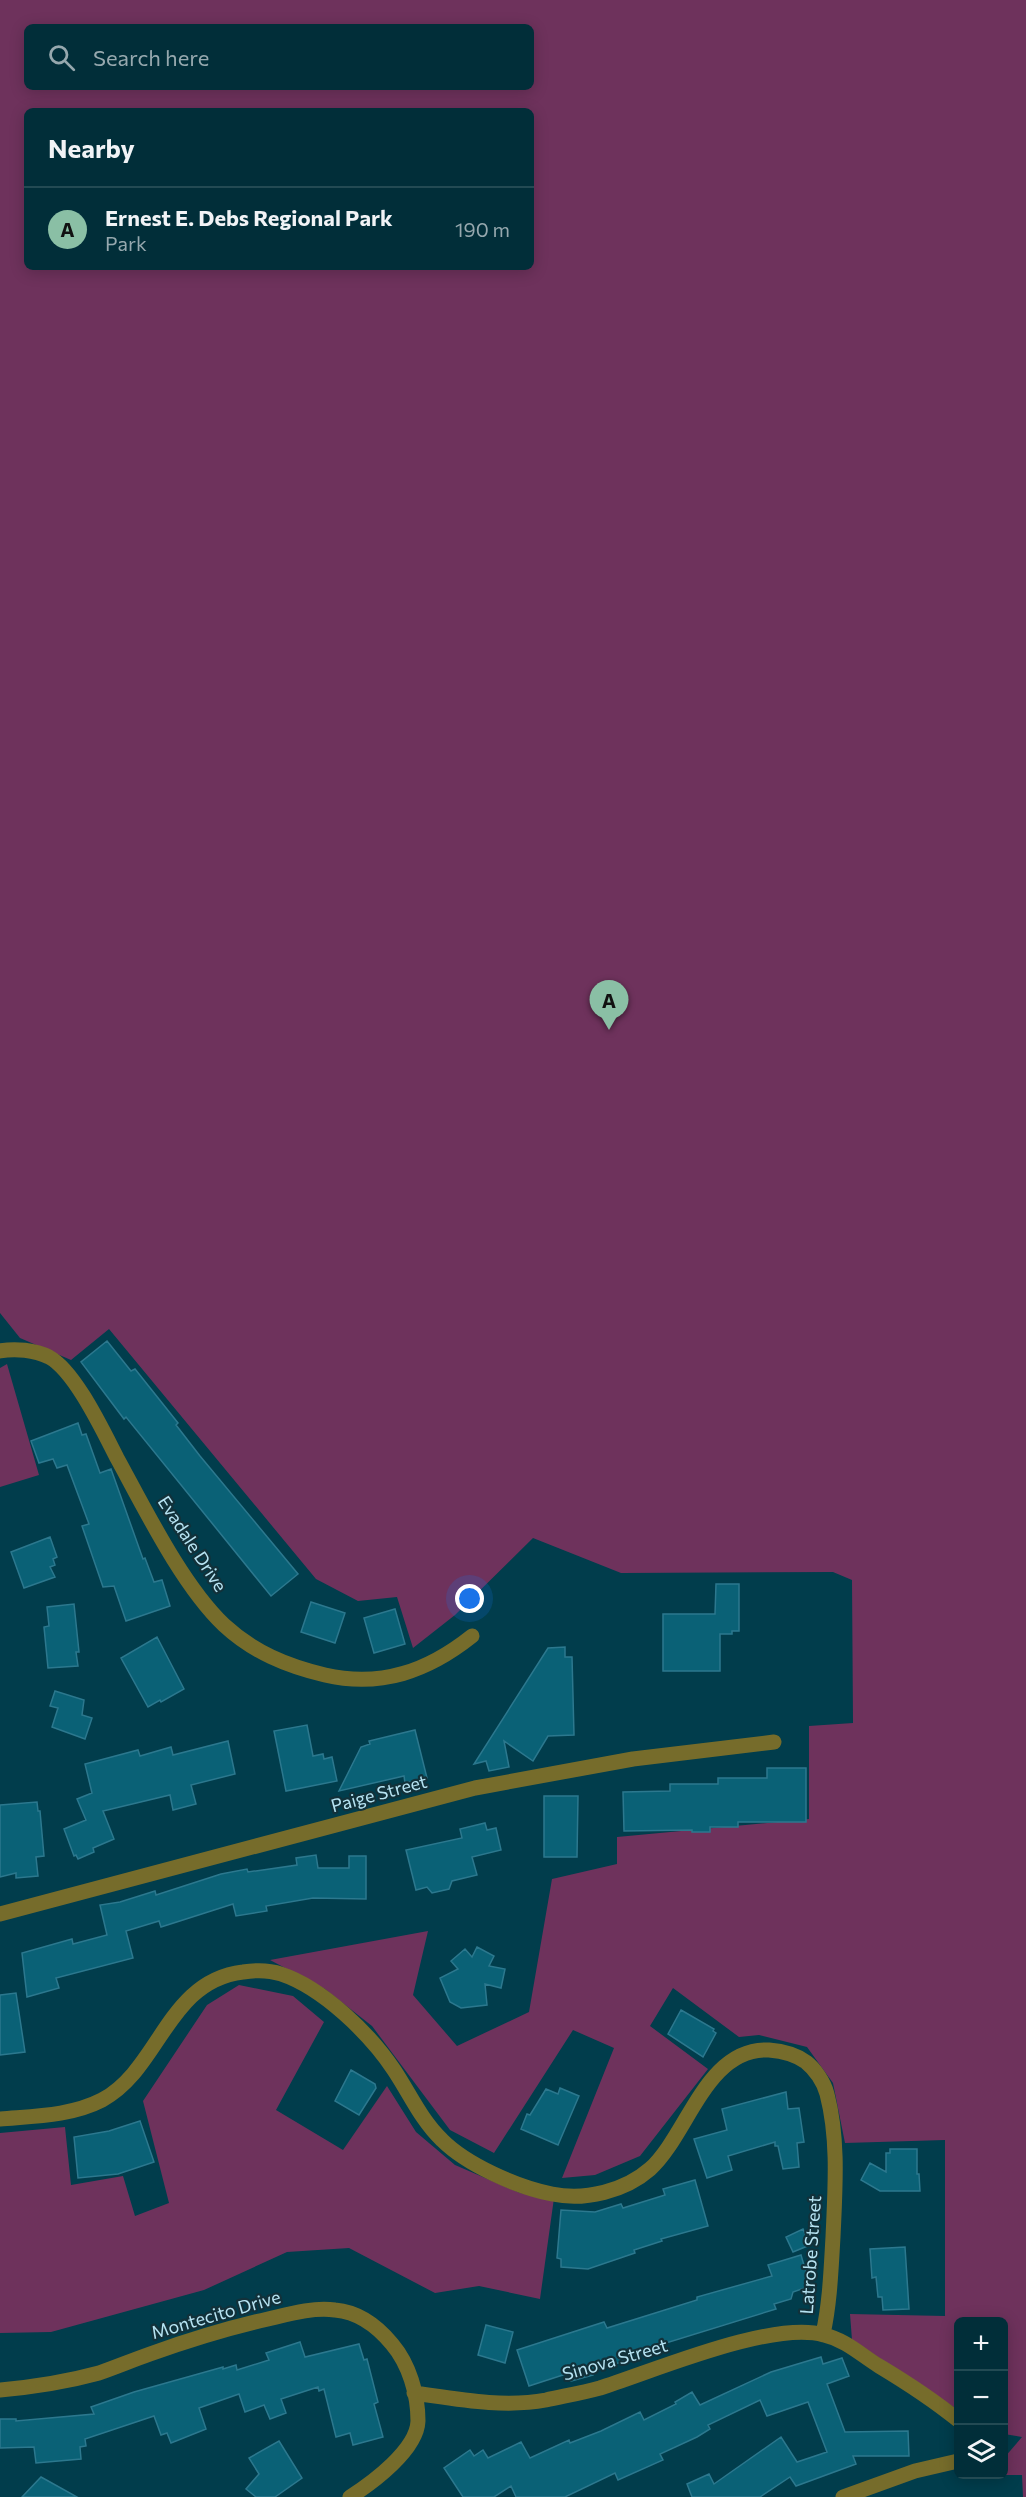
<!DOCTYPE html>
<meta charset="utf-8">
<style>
body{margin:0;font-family:Commissioner,sans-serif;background:#0b3641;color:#f1f3f6}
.controls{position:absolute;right:18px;bottom:18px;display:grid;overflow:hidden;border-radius:9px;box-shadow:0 3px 15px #0003}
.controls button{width:54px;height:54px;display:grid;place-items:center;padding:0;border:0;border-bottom:2px solid #234a53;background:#012e39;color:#f1f3f6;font:30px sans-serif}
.you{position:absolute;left:470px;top:1599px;width:21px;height:21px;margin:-15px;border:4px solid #fff;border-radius:50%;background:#1a73e8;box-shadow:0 0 0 9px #1a73e833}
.badge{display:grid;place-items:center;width:39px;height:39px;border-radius:50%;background:#8abfa5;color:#111;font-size:20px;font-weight:700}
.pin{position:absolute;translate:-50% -50px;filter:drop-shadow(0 2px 3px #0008)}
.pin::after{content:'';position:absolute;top:32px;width:21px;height:18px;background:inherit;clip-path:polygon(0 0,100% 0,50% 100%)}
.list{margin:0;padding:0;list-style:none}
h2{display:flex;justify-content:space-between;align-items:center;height:78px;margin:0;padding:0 24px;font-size:26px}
h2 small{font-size:20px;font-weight:400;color:#96a8ae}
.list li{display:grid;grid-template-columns:39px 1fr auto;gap:18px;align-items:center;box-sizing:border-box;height:84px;padding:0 24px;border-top:2px solid #234a53}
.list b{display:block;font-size:22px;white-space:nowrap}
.list p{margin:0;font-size:20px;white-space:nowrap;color:#96a8ae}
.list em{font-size:20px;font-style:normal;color:#96a8ae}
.icon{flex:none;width:33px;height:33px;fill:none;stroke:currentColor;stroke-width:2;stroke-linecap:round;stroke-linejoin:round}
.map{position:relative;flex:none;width:1026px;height:2497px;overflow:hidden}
.search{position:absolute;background:#012e39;box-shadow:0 3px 15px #0003;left:24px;top:24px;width:510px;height:66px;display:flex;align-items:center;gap:15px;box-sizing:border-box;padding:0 21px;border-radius:9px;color:#96a8ae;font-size:22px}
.panel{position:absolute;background:#012e39;box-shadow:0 3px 15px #0003;left:24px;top:108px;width:510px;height:162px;border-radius:9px}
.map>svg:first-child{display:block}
.green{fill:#6e325c;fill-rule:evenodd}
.building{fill:#0a6176;stroke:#2c788e;stroke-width:1.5}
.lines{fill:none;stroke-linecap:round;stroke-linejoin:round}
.minor{stroke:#766c2b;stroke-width:15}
.labels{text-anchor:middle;stroke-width:4.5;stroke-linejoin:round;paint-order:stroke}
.street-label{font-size:18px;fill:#b7e4f3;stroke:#12313a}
</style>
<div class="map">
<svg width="1026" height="2497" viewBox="0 0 1026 2497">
<rect width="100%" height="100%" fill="#013d4c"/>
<!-- green -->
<path class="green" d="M 0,0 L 1026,0 L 1026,2497 L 1023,2497 L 1022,2475 L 997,2475 L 1004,2474 L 1004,2458 L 1022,2437 L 1004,2434 L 1004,2322 L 958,2322 L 958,2410 L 852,2340 L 850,2314 L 945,2316 L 945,2140 L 845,2143 L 833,2083 L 807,2047 L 759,2035 L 739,2037 L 673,1988 L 650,2026 L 708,2069 L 640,2156 L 595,2175 L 562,2178 L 614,2048 L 573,2030 L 494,2153 L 450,2130 L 372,2026 L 325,1989 L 270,1960 L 428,1931 L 413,1995 L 457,2046 L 529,2012 L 552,1879 L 617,1864 L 617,1837 L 809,1819 L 809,1726 L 853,1723 L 852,1580 L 833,1572 L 621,1573 L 533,1538 L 455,1615 L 413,1648 L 397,1597 L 358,1601 L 316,1579 L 109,1329 L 71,1360 L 20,1338 L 0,1313 ZM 27,27 L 531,27 L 531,87 L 27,87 ZM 27,111 L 531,111 L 531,267 L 27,267 Z
M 7,1364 L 39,1475 L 0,1487 L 0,1368 Z
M 239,1985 L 293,1996 L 324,2022 L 276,2110 L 343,2150 L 387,2086 L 416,2132 L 455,2165 L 520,2193 L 554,2198 L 540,2299 L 479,2286 L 435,2293 L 349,2248 L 287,2252 L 204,2290 L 51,2332 L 0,2333 L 0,2133 L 65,2127 L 71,2185 L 123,2176 L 135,2216 L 169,2203 L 143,2101 L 207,2005 Z"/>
<!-- building -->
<path class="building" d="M 107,1341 L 131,1371 L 135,1369 L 178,1423 L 176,1425 L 200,1456 L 298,1574 L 271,1596 L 126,1417 L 124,1419 L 81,1362 Z
M 78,1423 L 82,1435 L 86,1434 L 100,1473 L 111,1469 L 143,1559 L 145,1558 L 154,1582 L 162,1580 L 170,1606 L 126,1621 L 114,1586 L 103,1587 L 82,1526 L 89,1524 L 67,1465 L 57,1468 L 53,1459 L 39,1463 L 31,1441 Z
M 50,1537 L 57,1557 L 53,1559 L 55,1565 L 50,1567 L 55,1577 L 24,1588 L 11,1552 Z
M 716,1584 L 739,1584 L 739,1631 L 732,1631 L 732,1634 L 720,1634 L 720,1671 L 663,1671 L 663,1614 L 715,1614 Z
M 311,1602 L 345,1613 L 335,1643 L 301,1632 Z
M 74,1604 L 79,1652 L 76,1652 L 78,1666 L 48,1668 L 44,1627 L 49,1626 L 47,1607 Z
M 395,1609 L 405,1644 L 374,1653 L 364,1618 Z
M 157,1637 L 184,1689 L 161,1702 L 160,1700 L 148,1707 L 121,1658 Z
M 565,1647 L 565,1657 L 572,1657 L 574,1735 L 548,1736 L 533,1761 L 504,1741 L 509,1767 L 489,1771 L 486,1761 L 474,1764 L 548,1648 Z
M 55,1691 L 84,1700 L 82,1715 L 92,1718 L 85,1739 L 52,1727 L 58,1708 L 50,1706 Z
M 307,1725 L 313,1756 L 323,1754 L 324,1759 L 332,1757 L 337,1781 L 286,1791 L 274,1731 Z
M 415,1730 L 427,1778 L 405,1783 L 404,1776 L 339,1791 L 361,1747 L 370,1744 L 369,1741 Z
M 228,1741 L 235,1774 L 191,1785 L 196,1804 L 173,1810 L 170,1795 L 103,1811 L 114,1839 L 93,1848 L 94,1852 L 78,1859 L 76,1855 L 74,1856 L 64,1829 L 86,1820 L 77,1799 L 92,1793 L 85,1764 L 138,1750 L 140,1756 L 171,1747 L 173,1755 Z
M 767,1768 L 806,1768 L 806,1822 L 738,1822 L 738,1827 L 710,1827 L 710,1832 L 692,1832 L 692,1830 L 624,1831 L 623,1792 L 670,1791 L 670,1784 L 718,1784 L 718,1778 L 767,1778 Z
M 544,1796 L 578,1796 L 577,1857 L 544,1857 Z
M 37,1802 L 38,1811 L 40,1811 L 44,1856 L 36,1857 L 38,1876 L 16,1878 L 16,1873 L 0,1877 L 0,1805 Z
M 485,1823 L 487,1830 L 496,1828 L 501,1850 L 472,1857 L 477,1875 L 452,1881 L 449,1889 L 432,1893 L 427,1887 L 416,1890 L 406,1850 L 462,1838 L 460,1829 Z
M 316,1855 L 318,1868 L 349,1868 L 349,1856 L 366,1856 L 366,1899 L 313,1898 L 266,1906 L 267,1911 L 236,1916 L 233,1904 L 161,1927 L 159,1921 L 126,1931 L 133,1958 L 56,1978 L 59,1988 L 27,1997 L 22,1953 L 72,1939 L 73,1944 L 107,1935 L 100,1905 L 120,1902 L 155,1891 L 156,1895 L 221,1874 L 247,1869 L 248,1872 L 297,1865 L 296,1858 Z
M 477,1947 L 494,1956 L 489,1966 L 505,1969 L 501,1988 L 485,1984 L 487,2005 L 461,2008 L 450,2002 L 440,1978 L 458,1969 L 451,1961 L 465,1949 L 472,1957 Z
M 16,1993 L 25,2052 L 0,2055 L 0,1995 Z
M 681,2010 L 714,2029 L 713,2031 L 716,2033 L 703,2057 L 668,2034 Z
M 351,2070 L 375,2084 L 376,2088 L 359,2115 L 335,2101 Z
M 560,2088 L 579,2096 L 558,2145 L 521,2129 L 527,2114 L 530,2115 L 546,2089 L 558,2094 Z
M 786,2092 L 788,2109 L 799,2108 L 804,2142 L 797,2143 L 799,2167 L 783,2169 L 778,2146 L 775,2146 L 775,2142 L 728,2156 L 732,2170 L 707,2178 L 694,2139 L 727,2130 L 722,2109 Z
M 140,2121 L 154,2162 L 118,2174 L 78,2178 L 74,2137 L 109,2131 Z
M 890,2149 L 917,2149 L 917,2174 L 919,2174 L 920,2191 L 880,2191 L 861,2180 L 870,2163 L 886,2172 L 886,2153 L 890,2153 Z
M 695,2180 L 708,2226 L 661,2239 L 662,2241 L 634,2250 L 635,2253 L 588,2269 L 561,2267 L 561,2259 L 557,2258 L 561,2210 L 595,2212 L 621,2204 L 623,2208 L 665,2195 L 663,2189 Z
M 803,2229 L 810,2245 L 793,2252 L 786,2237 Z
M 905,2247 L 909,2309 L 883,2310 L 882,2297 L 878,2297 L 876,2277 L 872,2278 L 870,2249 Z
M 801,2255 L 810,2286 L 793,2292 L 791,2299 L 774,2304 L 776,2309 L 627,2355 L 628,2360 L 592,2371 L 593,2375 L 571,2381 L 569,2373 L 529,2386 L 517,2350 L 604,2322 L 607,2328 L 697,2300 L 697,2297 L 772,2276 L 768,2265 Z
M 486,2325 L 513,2332 L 505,2363 L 478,2355 Z
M 300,2342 L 305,2357 L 359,2344 L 364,2360 L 367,2359 L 378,2402 L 374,2404 L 383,2437 L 353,2445 L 350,2433 L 336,2437 L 324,2389 L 319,2391 L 318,2387 L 281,2399 L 286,2413 L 270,2419 L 264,2405 L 245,2412 L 239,2394 L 199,2408 L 206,2429 L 171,2443 L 167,2433 L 161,2435 L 154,2416 L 85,2439 L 86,2446 L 80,2447 L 81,2459 L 36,2463 L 34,2447 L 0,2448 L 0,2419 L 16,2419 L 16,2421 L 94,2414 L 91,2407 L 134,2392 L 223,2367 L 223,2369 L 236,2365 L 237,2370 L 269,2360 L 266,2353 Z
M 821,2357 L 823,2364 L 842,2358 L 849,2376 L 827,2384 L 845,2432 L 908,2431 L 909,2456 L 853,2456 L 856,2464 L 796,2486 L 790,2477 L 760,2497 L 692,2497 L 687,2484 L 709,2474 L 714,2484 L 781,2437 L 797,2462 L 827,2452 L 808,2402 L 767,2416 L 760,2400 L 708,2425 L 710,2429 L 697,2437 L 660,2454 L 663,2460 L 618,2480 L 615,2473 L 565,2497 L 516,2497 L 511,2486 L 494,2497 L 463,2497 L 444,2468 L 470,2450 L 474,2456 L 483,2450 L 488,2458 L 521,2442 L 530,2458 L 569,2440 L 570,2443 L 601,2431 L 640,2412 L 644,2420 L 676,2404 L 675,2402 L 692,2392 L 700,2405 L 771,2372 Z
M 279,2441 L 302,2478 L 275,2497 L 256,2497 L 246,2489 L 259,2474 L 249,2458 Z
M 41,2477 L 77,2497 L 22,2497 Z"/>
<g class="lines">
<!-- minor -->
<path class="minor" d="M 0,1351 C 15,1348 35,1350 49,1357 C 75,1371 103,1431 117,1458 C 145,1509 182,1585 224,1625 C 253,1652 287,1666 325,1675 C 381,1688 428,1671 472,1636
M 0,1914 L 475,1788 L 633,1759 L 774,1742
M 0,2119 C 34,2116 71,2116 102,2100 C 160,2069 167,1981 243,1972 C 256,1970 269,1970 281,1974 C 323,1988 370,2034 394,2070 C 410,2094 421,2120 442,2140 C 467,2165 517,2187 552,2194 C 585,2201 625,2191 650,2169 C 688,2135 706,2047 769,2050 C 782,2051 795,2054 806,2062 C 815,2069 824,2082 827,2094 C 839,2140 835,2190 833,2237 C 831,2270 830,2302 823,2334
M 0,2390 C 33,2387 66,2382 99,2373 C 116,2367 133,2360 150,2354 C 189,2340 228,2328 268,2319 C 289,2314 313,2307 335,2310 C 359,2312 378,2327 392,2344 C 409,2364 418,2394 418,2421 C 417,2450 372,2483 350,2497
M 414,2393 C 457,2399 503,2408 546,2400 C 564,2396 582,2393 600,2388 C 654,2371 772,2320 824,2335 C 846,2340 861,2355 879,2366 C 909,2384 932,2399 958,2420
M 843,2497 L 915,2471 L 958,2461"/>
</g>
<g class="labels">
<!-- street labels -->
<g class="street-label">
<text transform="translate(192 1544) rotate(57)" y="6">Evadale Drive</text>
<text transform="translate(379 1794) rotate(-15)" y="6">Paige Street</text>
<text transform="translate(811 2255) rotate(-86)" y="6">Latrobe Street</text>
<text transform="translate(216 2315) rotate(-16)" y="6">Montecito Drive</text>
<text transform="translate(615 2360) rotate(-16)" y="6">Sinova Street</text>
</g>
</g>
</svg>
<div class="controls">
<button>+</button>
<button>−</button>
<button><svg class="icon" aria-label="layers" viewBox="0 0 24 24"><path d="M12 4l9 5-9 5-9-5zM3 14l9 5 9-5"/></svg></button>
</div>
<div class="you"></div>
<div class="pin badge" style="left:609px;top:1030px">A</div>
<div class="search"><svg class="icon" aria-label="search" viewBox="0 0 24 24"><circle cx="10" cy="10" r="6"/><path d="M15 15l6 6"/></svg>Search here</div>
<section class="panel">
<h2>Nearby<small></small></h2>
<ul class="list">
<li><span class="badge">A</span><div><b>Ernest E. Debs Regional Park</b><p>Park</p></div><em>190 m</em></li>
</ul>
</section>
</div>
